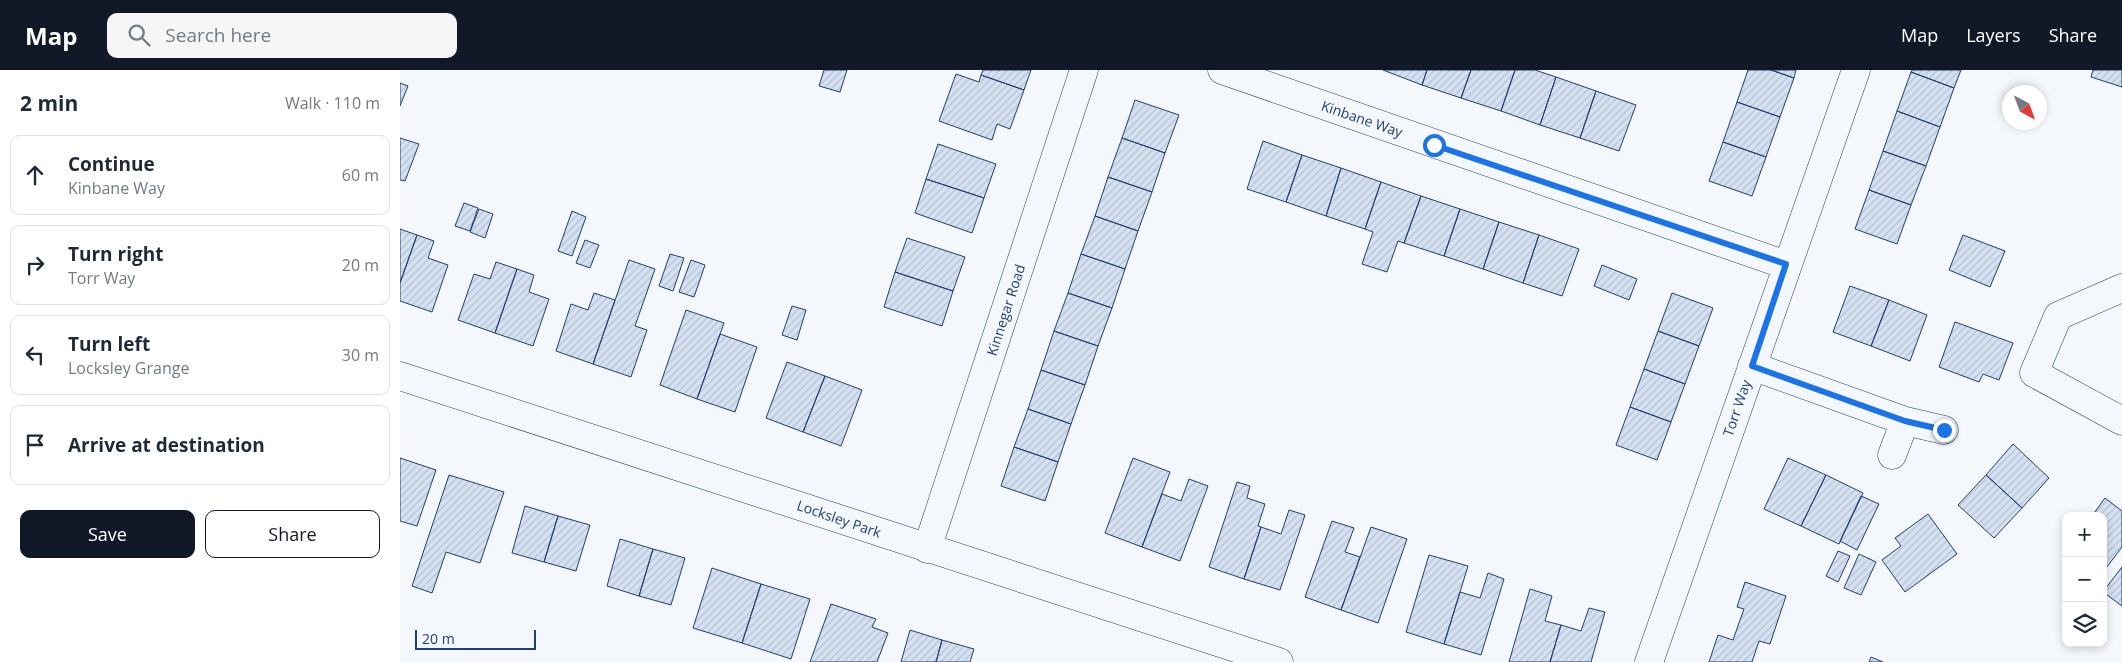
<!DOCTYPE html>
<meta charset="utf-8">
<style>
body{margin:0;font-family:"Open Sans",sans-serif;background:#f6f6f7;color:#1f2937}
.controls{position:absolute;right:15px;bottom:15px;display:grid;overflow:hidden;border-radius:10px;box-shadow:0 2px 8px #0003}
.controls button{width:45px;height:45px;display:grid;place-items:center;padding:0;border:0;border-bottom:1px solid #e0e1e3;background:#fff;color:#1f2937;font:25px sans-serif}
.compass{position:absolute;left:1602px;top:15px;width:45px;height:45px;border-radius:50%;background:#fff;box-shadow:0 2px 8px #0003;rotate:139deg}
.scale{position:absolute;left:15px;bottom:12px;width:121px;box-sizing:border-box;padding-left:5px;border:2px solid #1d3f73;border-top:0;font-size:14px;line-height:18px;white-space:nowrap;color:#1d3f73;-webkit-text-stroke:4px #f4f7fb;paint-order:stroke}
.stop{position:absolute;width:15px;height:15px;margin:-11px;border:4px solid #1a73e8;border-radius:50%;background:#fff}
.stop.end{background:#1a73e8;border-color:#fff;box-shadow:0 1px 5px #0008}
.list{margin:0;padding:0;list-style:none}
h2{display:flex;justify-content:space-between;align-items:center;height:65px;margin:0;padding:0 20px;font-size:21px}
h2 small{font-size:16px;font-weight:400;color:#747a83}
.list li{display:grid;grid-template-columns:32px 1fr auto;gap:15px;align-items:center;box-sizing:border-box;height:80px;margin:0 10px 10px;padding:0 10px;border:1px solid #e0e1e3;border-radius:10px}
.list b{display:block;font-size:19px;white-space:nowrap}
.list p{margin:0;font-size:16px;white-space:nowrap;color:#747a83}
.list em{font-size:16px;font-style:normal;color:#747a83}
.actions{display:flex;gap:10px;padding:15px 20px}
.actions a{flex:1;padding:11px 0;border:1px solid #111827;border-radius:10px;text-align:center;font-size:18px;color:#111827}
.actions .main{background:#111827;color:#fff}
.icon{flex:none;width:28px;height:28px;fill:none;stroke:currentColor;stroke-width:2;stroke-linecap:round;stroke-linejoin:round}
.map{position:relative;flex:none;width:1722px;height:592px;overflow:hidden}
header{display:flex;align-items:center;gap:30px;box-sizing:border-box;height:70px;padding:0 25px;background:#111827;color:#fff}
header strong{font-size:24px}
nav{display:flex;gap:28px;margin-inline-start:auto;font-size:18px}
.search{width:350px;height:45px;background:#f6f6f7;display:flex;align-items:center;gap:12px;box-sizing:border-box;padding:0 18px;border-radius:10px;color:#747a83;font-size:19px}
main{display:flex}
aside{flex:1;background:#fff}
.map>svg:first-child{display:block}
.building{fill:url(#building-hatch);stroke:#1d3f73}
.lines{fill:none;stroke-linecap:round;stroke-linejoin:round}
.minor-casing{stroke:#1d3f73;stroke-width:29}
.minor{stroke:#f4f7fb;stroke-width:28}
.route{stroke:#1a73e8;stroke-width:6}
.labels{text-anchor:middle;stroke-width:4;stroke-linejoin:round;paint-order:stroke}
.street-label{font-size:14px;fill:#1d3f73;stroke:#f4f7fb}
</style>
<header>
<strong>Map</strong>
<div class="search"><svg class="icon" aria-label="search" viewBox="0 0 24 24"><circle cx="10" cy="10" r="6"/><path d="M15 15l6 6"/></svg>Search here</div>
<nav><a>Map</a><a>Layers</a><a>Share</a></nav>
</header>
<main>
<aside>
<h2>2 min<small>Walk · 110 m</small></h2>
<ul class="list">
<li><svg class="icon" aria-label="ahead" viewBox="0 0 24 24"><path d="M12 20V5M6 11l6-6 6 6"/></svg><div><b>Continue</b><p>Kinbane Way</p></div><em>60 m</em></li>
<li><svg class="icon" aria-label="right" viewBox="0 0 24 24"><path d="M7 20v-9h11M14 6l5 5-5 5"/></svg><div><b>Turn right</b><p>Torr Way</p></div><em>20 m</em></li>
<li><svg class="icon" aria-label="left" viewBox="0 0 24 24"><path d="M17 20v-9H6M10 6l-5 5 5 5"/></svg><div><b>Turn left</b><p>Locksley Grange</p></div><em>30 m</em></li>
<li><svg class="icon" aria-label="arrive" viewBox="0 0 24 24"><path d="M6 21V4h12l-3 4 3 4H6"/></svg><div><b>Arrive at destination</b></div></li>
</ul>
<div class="actions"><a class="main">Save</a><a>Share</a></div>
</aside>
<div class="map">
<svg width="1722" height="592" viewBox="0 0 1722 592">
<defs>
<pattern id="building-hatch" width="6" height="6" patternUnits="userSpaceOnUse" patternTransform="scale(1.25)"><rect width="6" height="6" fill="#d5e0f0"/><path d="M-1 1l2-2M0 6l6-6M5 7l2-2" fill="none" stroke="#b6c1d1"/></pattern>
</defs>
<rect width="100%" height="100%" fill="#f4f7fb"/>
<!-- building -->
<path class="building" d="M 424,0 L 447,0 L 440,22 L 419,16 Z
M 583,0 L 631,0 L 624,20 L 581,5 Z
M 983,0 L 1027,0 L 1022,15 Z
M 1027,0 L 1071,0 L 1061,28 L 1022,15 Z
M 1071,0 L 1115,0 L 1101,41 L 1061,28 Z
M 1115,0 L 1135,0 L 1156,7 L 1140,55 L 1101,41 Z
M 1348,0 L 1371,0 L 1394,8 L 1380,47 L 1337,32 Z
M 1371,0 L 1396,0 L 1394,8 Z
M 1512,0 L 1561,0 L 1554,18 L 1511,2 Z
M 1693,0 L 1722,0 L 1722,17 L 1691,7 Z
M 1511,2 L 1554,18 L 1540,57 L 1497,41 Z
M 556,4 L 579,12 L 581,5 L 624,20 L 610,59 L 597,54 L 592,70 L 539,51 Z
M 1156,7 L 1196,21 L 1180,68 L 1140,55 Z
M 0,13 L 8,16 L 0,36 Z
M 1196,21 L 1236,35 L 1219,81 L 1180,68 Z
M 735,30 L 779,45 L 765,83 L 722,68 Z
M 1337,32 L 1380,47 L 1366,87 L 1323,72 Z
M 1497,41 L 1540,57 L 1526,96 L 1483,81 Z
M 0,68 L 19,74 L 5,111 L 0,110 Z
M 722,68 L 765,83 L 752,122 L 708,107 Z
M 863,71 L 902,85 L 886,132 L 847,119 Z
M 1323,72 L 1366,87 L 1352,126 L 1309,111 Z
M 538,74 L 596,94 L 584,128 L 526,109 Z
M 1483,81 L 1526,96 L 1511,135 L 1469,120 Z
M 902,85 L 941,98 L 926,146 L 886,132 Z
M 941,98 L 981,112 L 965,159 L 926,146 Z
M 708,107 L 752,122 L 738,161 L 695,146 Z
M 526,109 L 584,128 L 572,163 L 515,143 Z
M 981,112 L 1021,126 L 1004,173 L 998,171 L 987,202 L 962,194 L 973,162 L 965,159 Z
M 1469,120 L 1511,135 L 1497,174 L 1455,159 Z
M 1021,126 L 1060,139 L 1044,186 L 1004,173 Z
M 64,133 L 78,138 L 70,161 L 55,156 Z
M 79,139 L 93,144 L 85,168 L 70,162 Z
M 1060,139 L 1099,152 L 1083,199 L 1044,186 Z
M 172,141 L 186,147 L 172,186 L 158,181 Z
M 695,146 L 738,161 L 725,199 L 681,184 Z
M 1099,152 L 1139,165 L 1123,213 L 1083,199 Z
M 0,159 L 17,165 L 0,213 Z
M 17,165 L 34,171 L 28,188 L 48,195 L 32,242 L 0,231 L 0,213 Z
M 1139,165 L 1179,179 L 1162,226 L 1123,213 Z
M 1563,165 L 1605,181 L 1590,217 L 1549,200 Z
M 507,168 L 565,187 L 553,221 L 495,202 Z
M 185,170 L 199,175 L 190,198 L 176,193 Z
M 270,184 L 284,188 L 273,221 L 259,216 Z
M 681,184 L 725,199 L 712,238 L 668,223 Z
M 229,190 L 255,199 L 235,256 L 247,260 L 231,307 L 193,294 Z
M 291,190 L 305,195 L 294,227 L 279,222 Z
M 96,192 L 117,199 L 95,263 L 58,250 L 74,204 L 90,209 Z
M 1202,195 L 1237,209 L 1229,230 L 1194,216 Z
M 117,199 L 134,205 L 129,222 L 149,229 L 133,276 L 95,263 Z
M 495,202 L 553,221 L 542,256 L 484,237 Z
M 1450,216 L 1489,230 L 1471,276 L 1433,262 Z
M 194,223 L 215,230 L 193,294 L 156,281 L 171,234 L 188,240 Z
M 668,223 L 712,238 L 698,276 L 654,261 Z
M 1272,223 L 1313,238 L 1299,276 L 1258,261 Z
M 1489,230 L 1527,245 L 1510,291 L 1471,276 Z
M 392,236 L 406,240 L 397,270 L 382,265 Z
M 286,240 L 324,253 L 297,329 L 260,315 Z
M 1555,252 L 1613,273 L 1599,310 L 1583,304 L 1579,312 L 1539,297 Z
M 654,261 L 698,276 L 685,315 L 641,300 Z
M 1258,261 L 1299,276 L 1285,314 L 1244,299 Z
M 320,264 L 357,277 L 335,342 L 297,329 Z
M 387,292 L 425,306 L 403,362 L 366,348 Z
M 1244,299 L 1285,314 L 1271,352 L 1230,337 Z
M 641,300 L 685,315 L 671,354 L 628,339 Z
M 425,306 L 462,320 L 441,376 L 403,362 Z
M 1230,337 L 1271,352 L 1257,390 L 1216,375 Z
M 628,339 L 671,354 L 658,392 L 614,377 Z
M 1613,374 L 1649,408 L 1622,438 L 1586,405 Z
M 614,377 L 658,392 L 645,431 L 601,416 Z
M 0,388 L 36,400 L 17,456 L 0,451 Z
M 733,388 L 770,402 L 742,477 L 705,463 Z
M 1388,388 L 1426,405 L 1401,456 L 1364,439 Z
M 49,405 L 104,422 L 80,493 L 46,482 L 32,523 L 12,516 Z
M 1426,405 L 1463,423 L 1439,474 L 1401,456 Z
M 1586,405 L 1622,438 L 1594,468 L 1558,435 Z
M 789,409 L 808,416 L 780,491 L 742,477 L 762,424 L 781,431 Z
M 837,412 L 850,416 L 847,428 L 865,434 L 858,456 L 861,457 L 844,509 L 809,497 Z
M 1461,426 L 1479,434 L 1457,480 L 1440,471 Z
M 1705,428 L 1722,441 L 1722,477 L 1703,502 L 1703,446 L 1692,446 Z
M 125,436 L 158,446 L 144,492 L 112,483 Z
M 889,440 L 905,445 L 880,520 L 844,509 L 861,457 L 881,464 Z
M 1528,444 L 1557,484 L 1505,522 L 1482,490 L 1501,476 L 1495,468 Z
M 158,446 L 190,455 L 176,501 L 144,492 Z
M 932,451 L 954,458 L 945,482 L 960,487 L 941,540 L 905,527 Z
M 971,457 L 1007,469 L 978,553 L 941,540 Z
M 220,469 L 253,479 L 239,526 L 207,516 Z
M 253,479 L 285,488 L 271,535 L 239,526 Z
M 1438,481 L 1450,486 L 1438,512 L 1426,506 Z
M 1459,484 L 1476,492 L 1461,525 L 1444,518 Z
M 1029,485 L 1068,496 L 1044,574 L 1006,562 Z
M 1722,497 L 1722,536 L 1703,522 Z
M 312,498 L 361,514 L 342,573 L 293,558 Z
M 1088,503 L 1104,509 L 1081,585 L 1044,574 L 1060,522 L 1080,528 Z
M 1345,512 L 1386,526 L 1370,574 L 1359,571 L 1352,592 L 1309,592 L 1318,565 L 1333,570 L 1344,539 L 1337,537 Z
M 361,514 L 410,529 L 391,589 L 342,573 Z
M 1130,519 L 1152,526 L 1145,551 L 1161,555 L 1150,592 L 1109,592 Z
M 431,534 L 476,549 L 472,557 L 488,563 L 477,592 L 410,592 Z
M 1189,538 L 1205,542 L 1191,592 L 1150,592 L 1161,555 L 1181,561 Z
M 510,560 L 542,570 L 536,592 L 501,592 Z
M 542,570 L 574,579 L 570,592 L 536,592 Z
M 1471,587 L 1483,592 L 1469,592 Z"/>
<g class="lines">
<defs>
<path id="minor" d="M 822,0 L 1386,195
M 1722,218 L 1658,246 L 1634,303 L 1722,351
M 1352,296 L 1505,351 L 1544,360
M 0,306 L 879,592
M 1492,385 L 1505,351
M 527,479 L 684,0
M 1249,592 L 1456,0"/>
</defs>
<!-- minor casing -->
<use href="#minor" class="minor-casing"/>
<!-- minor -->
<use href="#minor" class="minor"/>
</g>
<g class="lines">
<!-- route -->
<path class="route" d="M 1034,75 L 1386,194 L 1352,296 L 1505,351 L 1544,360"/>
</g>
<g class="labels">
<!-- street labels -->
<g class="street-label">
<text transform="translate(962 49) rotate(19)" y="5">Kinbane Way</text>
<text transform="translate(606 240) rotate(-72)" y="5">Kinnegar Road</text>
<text transform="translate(1337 338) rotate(-71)" y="5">Torr Way</text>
<text transform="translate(439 449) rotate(19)" y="5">Locksley Park</text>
</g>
</g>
</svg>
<div class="controls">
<button>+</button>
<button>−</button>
<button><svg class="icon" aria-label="layers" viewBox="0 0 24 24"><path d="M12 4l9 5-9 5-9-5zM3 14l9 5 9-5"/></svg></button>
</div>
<svg class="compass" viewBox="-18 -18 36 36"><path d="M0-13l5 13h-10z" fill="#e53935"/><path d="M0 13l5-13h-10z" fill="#747a83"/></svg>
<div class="scale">20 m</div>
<div class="stop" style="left:1034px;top:75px"></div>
<div class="stop end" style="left:1544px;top:360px"></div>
</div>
</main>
